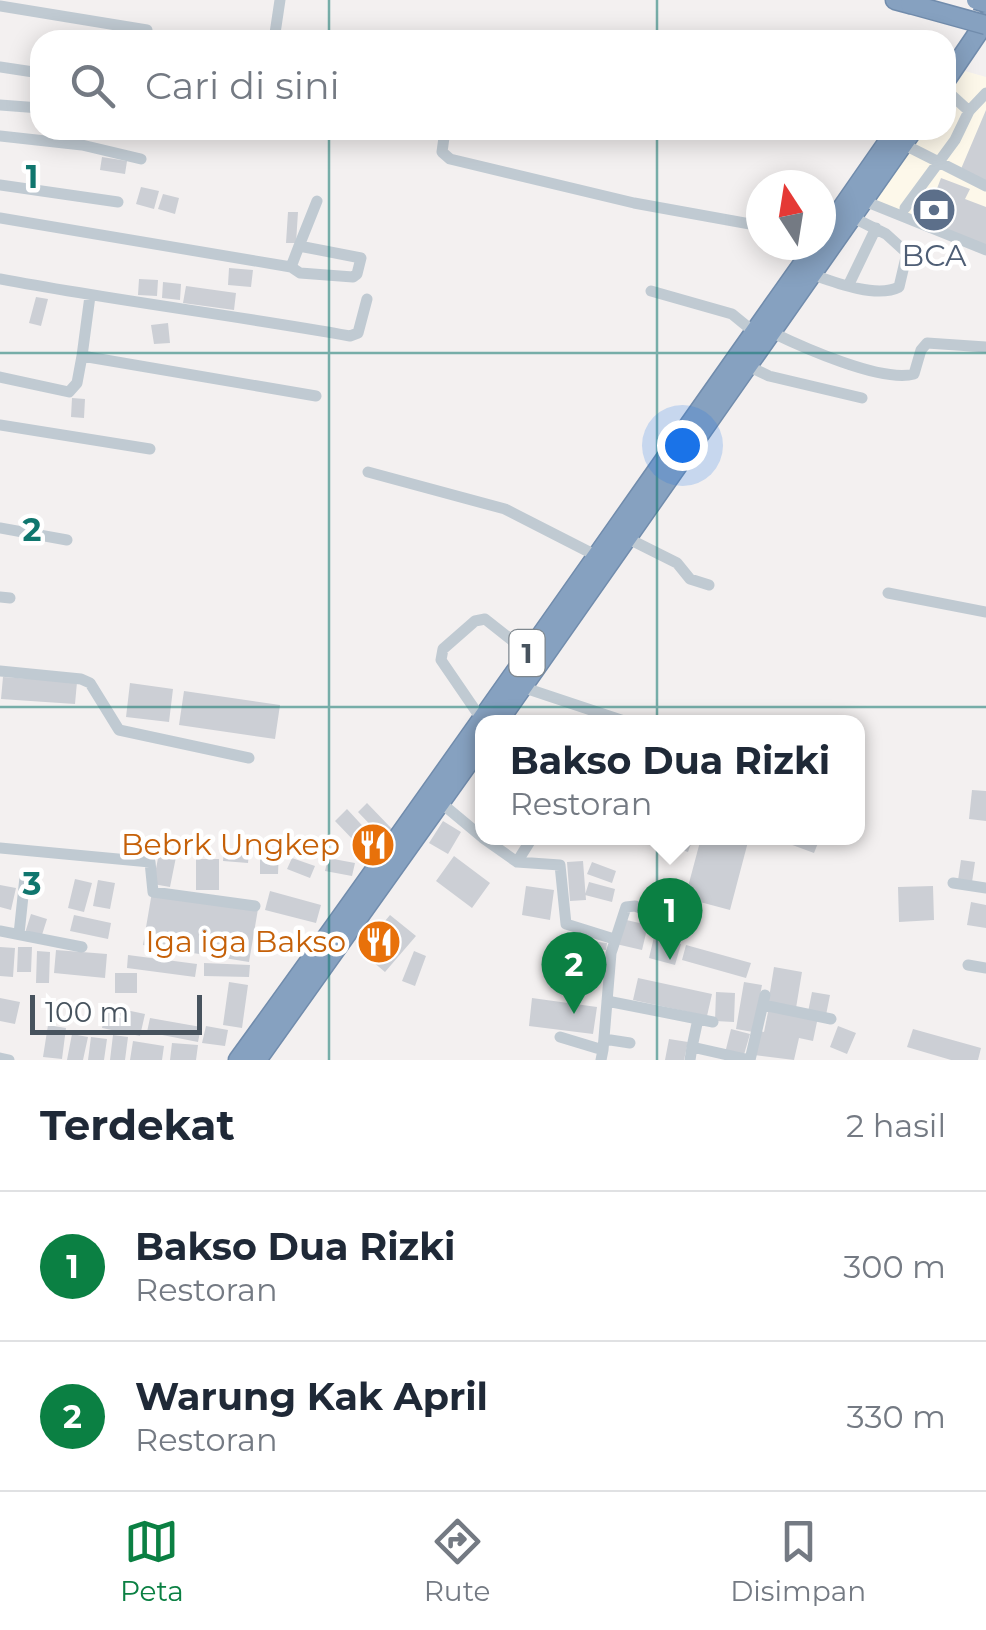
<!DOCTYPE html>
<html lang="id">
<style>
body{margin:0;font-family:Montserrat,sans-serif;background:#f2f2f3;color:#1f2937}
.compass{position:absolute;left:746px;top:170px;width:90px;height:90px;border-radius:50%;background:#fff;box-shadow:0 5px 25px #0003;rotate:348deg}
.scale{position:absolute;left:30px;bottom:25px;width:172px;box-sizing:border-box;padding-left:10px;border:5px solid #47535e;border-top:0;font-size:28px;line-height:35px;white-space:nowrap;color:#47535e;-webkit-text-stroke:8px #fff;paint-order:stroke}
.you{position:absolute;left:682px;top:445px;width:35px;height:35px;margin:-25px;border:8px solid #fff;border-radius:50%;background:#1a73e8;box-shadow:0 0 0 15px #1a73e833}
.badge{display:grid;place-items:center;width:65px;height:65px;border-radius:50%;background:#0b8043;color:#fff;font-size:32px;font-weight:700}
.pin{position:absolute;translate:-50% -82px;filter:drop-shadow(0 2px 5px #0008)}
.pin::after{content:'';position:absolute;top:52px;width:35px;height:30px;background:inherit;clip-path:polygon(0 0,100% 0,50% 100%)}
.popup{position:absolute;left:475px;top:715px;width:390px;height:130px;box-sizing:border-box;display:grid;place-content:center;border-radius:20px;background:#fff;filter:drop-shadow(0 2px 8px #0005);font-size:32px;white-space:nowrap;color:#747a83}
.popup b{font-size:38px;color:#1f2937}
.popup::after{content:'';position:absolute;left:50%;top:100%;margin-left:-20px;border:20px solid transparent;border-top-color:#fff}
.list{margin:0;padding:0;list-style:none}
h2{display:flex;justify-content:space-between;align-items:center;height:130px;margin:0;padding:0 40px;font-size:42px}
h2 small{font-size:32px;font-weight:400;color:#747a83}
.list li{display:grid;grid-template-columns:65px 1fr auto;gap:30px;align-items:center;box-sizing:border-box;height:150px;padding:0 40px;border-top:2px solid #e0e1e3}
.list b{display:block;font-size:38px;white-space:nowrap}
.list p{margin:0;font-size:32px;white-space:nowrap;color:#747a83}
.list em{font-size:32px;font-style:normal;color:#747a83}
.icon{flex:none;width:55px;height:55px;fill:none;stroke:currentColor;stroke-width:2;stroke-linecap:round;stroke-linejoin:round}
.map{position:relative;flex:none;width:986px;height:1060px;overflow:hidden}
.search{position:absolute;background:#fff;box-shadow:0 5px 25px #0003;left:30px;right:30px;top:30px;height:110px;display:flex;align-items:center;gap:25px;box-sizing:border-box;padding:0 35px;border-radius:30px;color:#747a83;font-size:38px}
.sheet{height:430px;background:#fff}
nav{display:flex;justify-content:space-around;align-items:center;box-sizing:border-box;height:140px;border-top:2px solid #e0e1e3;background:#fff;font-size:28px;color:#747a83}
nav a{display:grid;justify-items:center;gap:5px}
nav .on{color:#0b8043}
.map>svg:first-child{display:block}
.commercial{fill:#fdf8ea}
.building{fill:#cccfd5}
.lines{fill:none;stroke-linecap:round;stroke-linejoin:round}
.highway-casing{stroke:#718cac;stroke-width:21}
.minor{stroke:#c0cad2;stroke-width:11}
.highway{stroke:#86a1c0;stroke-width:18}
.highway-bridge-casing{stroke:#718cac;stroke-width:21;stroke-linecap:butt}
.highway-bridge{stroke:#86a1c0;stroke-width:18}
.grid{fill:none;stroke:#0f766e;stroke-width:2.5;stroke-opacity:0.55}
.labels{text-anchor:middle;stroke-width:9;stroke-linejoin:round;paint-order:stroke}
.shield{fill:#fff;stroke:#7e878e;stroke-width:2.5}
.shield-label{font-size:28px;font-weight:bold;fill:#47535e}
.service-label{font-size:30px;fill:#4e5e75;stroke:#fff}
.food-label{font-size:30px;fill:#c56008;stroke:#fff;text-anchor:end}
.grid-label{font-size:32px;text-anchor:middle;font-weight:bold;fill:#0f766e;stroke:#fff;stroke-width:9;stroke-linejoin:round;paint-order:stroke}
</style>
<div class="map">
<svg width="986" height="1060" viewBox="0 0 986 1060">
<rect width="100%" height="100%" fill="#f3f0f0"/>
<!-- commercial -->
<path class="commercial" d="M 965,71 L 986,77 L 986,243 L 873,201 L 923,130 L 946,130 L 946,98 Z"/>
<!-- building -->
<path class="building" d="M 986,110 L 986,187 L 958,176 Z
M 102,157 L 127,161 L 125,174 L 100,170 Z
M 941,178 L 970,189 L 965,199 L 986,207 L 986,247 L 924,223 Z
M 141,187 L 159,191 L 154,209 L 136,204 Z
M 163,194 L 179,198 L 175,214 L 158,209 Z
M 288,212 L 298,212 L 296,243 L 286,243 Z
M 229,268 L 253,270 L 251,287 L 228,285 Z
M 139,279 L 158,280 L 157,296 L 138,295 Z
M 163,282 L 181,284 L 180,300 L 162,298 Z
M 186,286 L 236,293 L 234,310 L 183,303 Z
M 36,297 L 48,299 L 41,326 L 29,323 Z
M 168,323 L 170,343 L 154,344 L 151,325 Z
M 72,398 L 85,399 L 84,418 L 71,417 Z
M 3,677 L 77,682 L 75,704 L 1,699 Z
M 130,683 L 173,689 L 169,722 L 126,717 Z
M 184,691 L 280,705 L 275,739 L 179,725 Z
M 972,790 L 986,791 L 986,821 L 969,819 Z
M 367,803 L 392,829 L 382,837 L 358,812 Z
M 347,809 L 370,834 L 358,845 L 335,821 Z
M 443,821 L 461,832 L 448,854 L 429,843 Z
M 666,838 L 693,838 L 688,852 L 664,844 Z
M 701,838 L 749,838 L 730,910 L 685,898 Z
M 789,838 L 820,838 L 814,853 L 787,843 Z
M 160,848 L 177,852 L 170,887 L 153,884 Z
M 260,848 L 279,848 L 278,874 L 260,874 Z
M 224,851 L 249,853 L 248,863 L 223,861 Z
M 454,856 L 490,883 L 472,908 L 436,881 Z
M 292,858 L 315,866 L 310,878 L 287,869 Z
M 328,858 L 355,863 L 352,876 L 325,871 Z
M 196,859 L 219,859 L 219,890 L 196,890 Z
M 961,860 L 975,862 L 972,882 L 958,880 Z
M 583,861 L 586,900 L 570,901 L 567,862 Z
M 592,862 L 616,871 L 612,883 L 587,874 Z
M 75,879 L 92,883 L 84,912 L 68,908 Z
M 98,880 L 115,883 L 110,909 L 93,906 Z
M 589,882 L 615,889 L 612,902 L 585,895 Z
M 0,885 L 16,888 L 11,910 L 0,907 Z
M 526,886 L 554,890 L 550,920 L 522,915 Z
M 933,886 L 934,920 L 899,922 L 898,887 Z
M 270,891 L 321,905 L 316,923 L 265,910 Z
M 152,892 L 258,909 L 249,962 L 143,945 Z
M 661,892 L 680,898 L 672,924 L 652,918 Z
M 971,902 L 986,905 L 986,928 L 967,925 Z
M 31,914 L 47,919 L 41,938 L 25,933 Z
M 74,915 L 111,923 L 108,939 L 70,931 Z
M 390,915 L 416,936 L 385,972 L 360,951 Z
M 622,919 L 648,925 L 642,950 L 616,944 Z
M 654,937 L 681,944 L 675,965 L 649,958 Z
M 572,939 L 607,943 L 606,950 L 571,947 Z
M 686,945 L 751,963 L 746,978 L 682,960 Z
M 0,947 L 15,948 L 13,977 L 0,976 Z
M 18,947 L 32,947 L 31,972 L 17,972 Z
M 56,950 L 107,954 L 105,978 L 54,973 Z
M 37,951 L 50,952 L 49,983 L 36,983 Z
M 414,951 L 426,956 L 415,986 L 402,981 Z
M 128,955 L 197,964 L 195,977 L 127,968 Z
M 592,962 L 594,977 L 562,982 L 560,967 Z
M 204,963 L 250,965 L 249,977 L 204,976 Z
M 774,967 L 802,972 L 796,1008 L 768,1004 Z
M 115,973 L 137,973 L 137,993 L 115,993 Z
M 638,978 L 712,994 L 707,1016 L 633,1000 Z
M 229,982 L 248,985 L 242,1028 L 223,1025 Z
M 744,982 L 762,985 L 753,1032 L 736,1029 Z
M 716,992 L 735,993 L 734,1022 L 715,1021 Z
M 812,992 L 830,995 L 826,1015 L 808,1012 Z
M 0,998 L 20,1002 L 15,1024 L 0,1021 Z
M 532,998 L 597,1007 L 593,1034 L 529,1026 Z
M 107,1006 L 145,1014 L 140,1036 L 102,1028 Z
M 769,1007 L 818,1017 L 813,1041 L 799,1038 L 794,1060 L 754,1055 L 759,1031 L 764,1032 Z
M 150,1018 L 201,1027 L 198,1042 L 147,1032 Z
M 48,1025 L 66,1028 L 62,1059 L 43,1057 Z
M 206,1026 L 228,1030 L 225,1046 L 202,1043 Z
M 838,1026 L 856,1033 L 847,1054 L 830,1047 Z
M 731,1029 L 750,1034 L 743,1058 L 725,1053 Z
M 913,1029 L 981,1048 L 978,1060 L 951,1060 L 907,1047 Z
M 72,1034 L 88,1037 L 83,1060 L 67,1060 Z
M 113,1035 L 128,1037 L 125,1060 L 110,1060 Z
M 91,1037 L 107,1039 L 104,1060 L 88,1060 Z
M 669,1039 L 688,1042 L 684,1060 L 665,1060 Z
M 133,1041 L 164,1046 L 162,1060 L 130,1060 Z
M 172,1043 L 198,1045 L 196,1060 L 170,1060 Z"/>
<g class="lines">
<defs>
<path id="highway" d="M 895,0 L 910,4
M 946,80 L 986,21
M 821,238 L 896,130
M 498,722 L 913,130
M 238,1060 C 434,791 623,517 816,245
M 257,1060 L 482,744"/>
</defs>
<!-- highway casing -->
<use href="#highway" class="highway-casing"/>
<!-- minor -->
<path class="minor" d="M 0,6 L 147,30
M 274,40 L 280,0
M 0,67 L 40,73
M 946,90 L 969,111
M 0,105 L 40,108
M 445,130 L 442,152 L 450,159 L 634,203 L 761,226
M 0,136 L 82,145 L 141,159
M 901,143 L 986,186
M 0,185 L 118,202
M 862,200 L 986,250
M 905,208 L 955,140 L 969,111 L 986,93
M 0,218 L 291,267 L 299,246 L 361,258 L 357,274 L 353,277 L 300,273 L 291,267
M 299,246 L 317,201
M 808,273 C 831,281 876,299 899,287 L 907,253 L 886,234 L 848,215
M 0,279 C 116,301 233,315 350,336 L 358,333 L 367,299
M 849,284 L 876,228
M 651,291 L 732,314 L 754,332
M 90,296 L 82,356 L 316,396
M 771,332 C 802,347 882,383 914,374 L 921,350 L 927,343 L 986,347
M 748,366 L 769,376 L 862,398
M 0,377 L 69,392 L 77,383 L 82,356
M 0,425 L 150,449
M 368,472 L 505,509 L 597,556
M 0,528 L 67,540
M 629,539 L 677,563 L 690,579 L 709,585
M 888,593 L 986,612
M 0,597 L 10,598
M 0,671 L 81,679 L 90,683 L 119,730 L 249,758
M 522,687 L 627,722
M 480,717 L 441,660 L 443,649 L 475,621 L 485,619 L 527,652
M 440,802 L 482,837
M 483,838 L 517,862 L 560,865 L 566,924 L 614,939
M 0,848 L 150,862 L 153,892 L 255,906
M 517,862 L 532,838
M 953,883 L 986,888
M 0,931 L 82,947
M 19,934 L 25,877
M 968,965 L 986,968
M 607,1001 L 698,1019 L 692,1047
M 763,1005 L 831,1019
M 698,1019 L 713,1022
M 560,1037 L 603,1050 L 601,1060
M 604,1039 L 630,1043
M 603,1050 L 611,953 L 626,907 L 635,906 L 651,912
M 0,1058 L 9,1060
M 690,1060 L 692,1047 L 750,1060 L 765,995"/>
<!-- highway -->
<use href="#highway" class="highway"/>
<defs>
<path id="highway-bridge" d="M 976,0 L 986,3
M 910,4 L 986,25"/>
</defs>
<!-- highway-bridge casing -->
<use href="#highway-bridge" class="highway-bridge-casing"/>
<!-- highway-bridge -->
<use href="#highway-bridge" class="highway-bridge"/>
</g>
<!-- grid -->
<path class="grid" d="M 329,0 L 329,40M 657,0 L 657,40M 329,130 L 329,1060M 657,130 L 657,1060M 0,353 L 986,353M 0,707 L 986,707"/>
<!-- icons -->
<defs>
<symbol id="bank-disc" viewBox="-11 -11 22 22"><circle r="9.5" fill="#5c6f8a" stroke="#fff"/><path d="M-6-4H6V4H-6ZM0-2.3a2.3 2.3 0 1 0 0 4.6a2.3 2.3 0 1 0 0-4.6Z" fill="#fff"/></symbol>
<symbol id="restaurant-disc" viewBox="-11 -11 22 22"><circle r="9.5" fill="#e8710a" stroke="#fff"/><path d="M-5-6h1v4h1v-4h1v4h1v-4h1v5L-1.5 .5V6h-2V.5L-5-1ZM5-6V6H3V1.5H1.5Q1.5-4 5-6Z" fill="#fff"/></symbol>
</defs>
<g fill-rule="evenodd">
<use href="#bank-disc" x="909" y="185" width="50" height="50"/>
<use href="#restaurant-disc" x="348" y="820" width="50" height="50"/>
<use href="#restaurant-disc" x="354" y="917" width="50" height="50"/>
</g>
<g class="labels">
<!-- shield labels -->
<rect class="shield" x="509.5" y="630" width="35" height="46" rx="8"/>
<g class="shield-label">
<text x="527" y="663">1</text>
</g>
<!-- service labels -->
<g class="service-label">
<text x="934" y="266">BCA</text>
</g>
<!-- food labels -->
<g class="food-label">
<text x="340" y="855">Bebrk Ungkep</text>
<text x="346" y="952">Iga iga Bakso</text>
</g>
</g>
<g class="grid-label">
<text x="32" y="188">1</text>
<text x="32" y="541">2</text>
<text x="32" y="895">3</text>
</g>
</svg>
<svg class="compass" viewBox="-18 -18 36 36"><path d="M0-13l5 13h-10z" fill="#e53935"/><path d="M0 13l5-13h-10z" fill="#747a83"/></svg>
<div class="scale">100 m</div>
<div class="you"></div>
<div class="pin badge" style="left:670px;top:960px">1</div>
<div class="popup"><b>Bakso Dua Rizki</b>Restoran</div>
<div class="pin badge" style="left:574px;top:1014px">2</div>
<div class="search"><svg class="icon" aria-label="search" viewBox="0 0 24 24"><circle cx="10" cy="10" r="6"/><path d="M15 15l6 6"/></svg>Cari di sini</div>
</div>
<section class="sheet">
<h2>Terdekat<small>2 hasil</small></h2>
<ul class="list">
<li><span class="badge">1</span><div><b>Bakso Dua Rizki</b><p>Restoran</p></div><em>300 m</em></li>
<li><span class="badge">2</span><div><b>Warung Kak April</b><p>Restoran</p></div><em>330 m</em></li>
</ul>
</section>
<nav>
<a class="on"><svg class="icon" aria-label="map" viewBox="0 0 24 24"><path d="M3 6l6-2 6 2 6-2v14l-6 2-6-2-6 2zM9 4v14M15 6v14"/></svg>Peta</a>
<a><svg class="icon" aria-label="directions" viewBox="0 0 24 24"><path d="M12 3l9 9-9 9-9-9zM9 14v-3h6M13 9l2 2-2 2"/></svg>Rute</a>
<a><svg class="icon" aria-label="saved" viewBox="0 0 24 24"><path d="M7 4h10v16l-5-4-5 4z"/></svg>Disimpan</a>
</nav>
